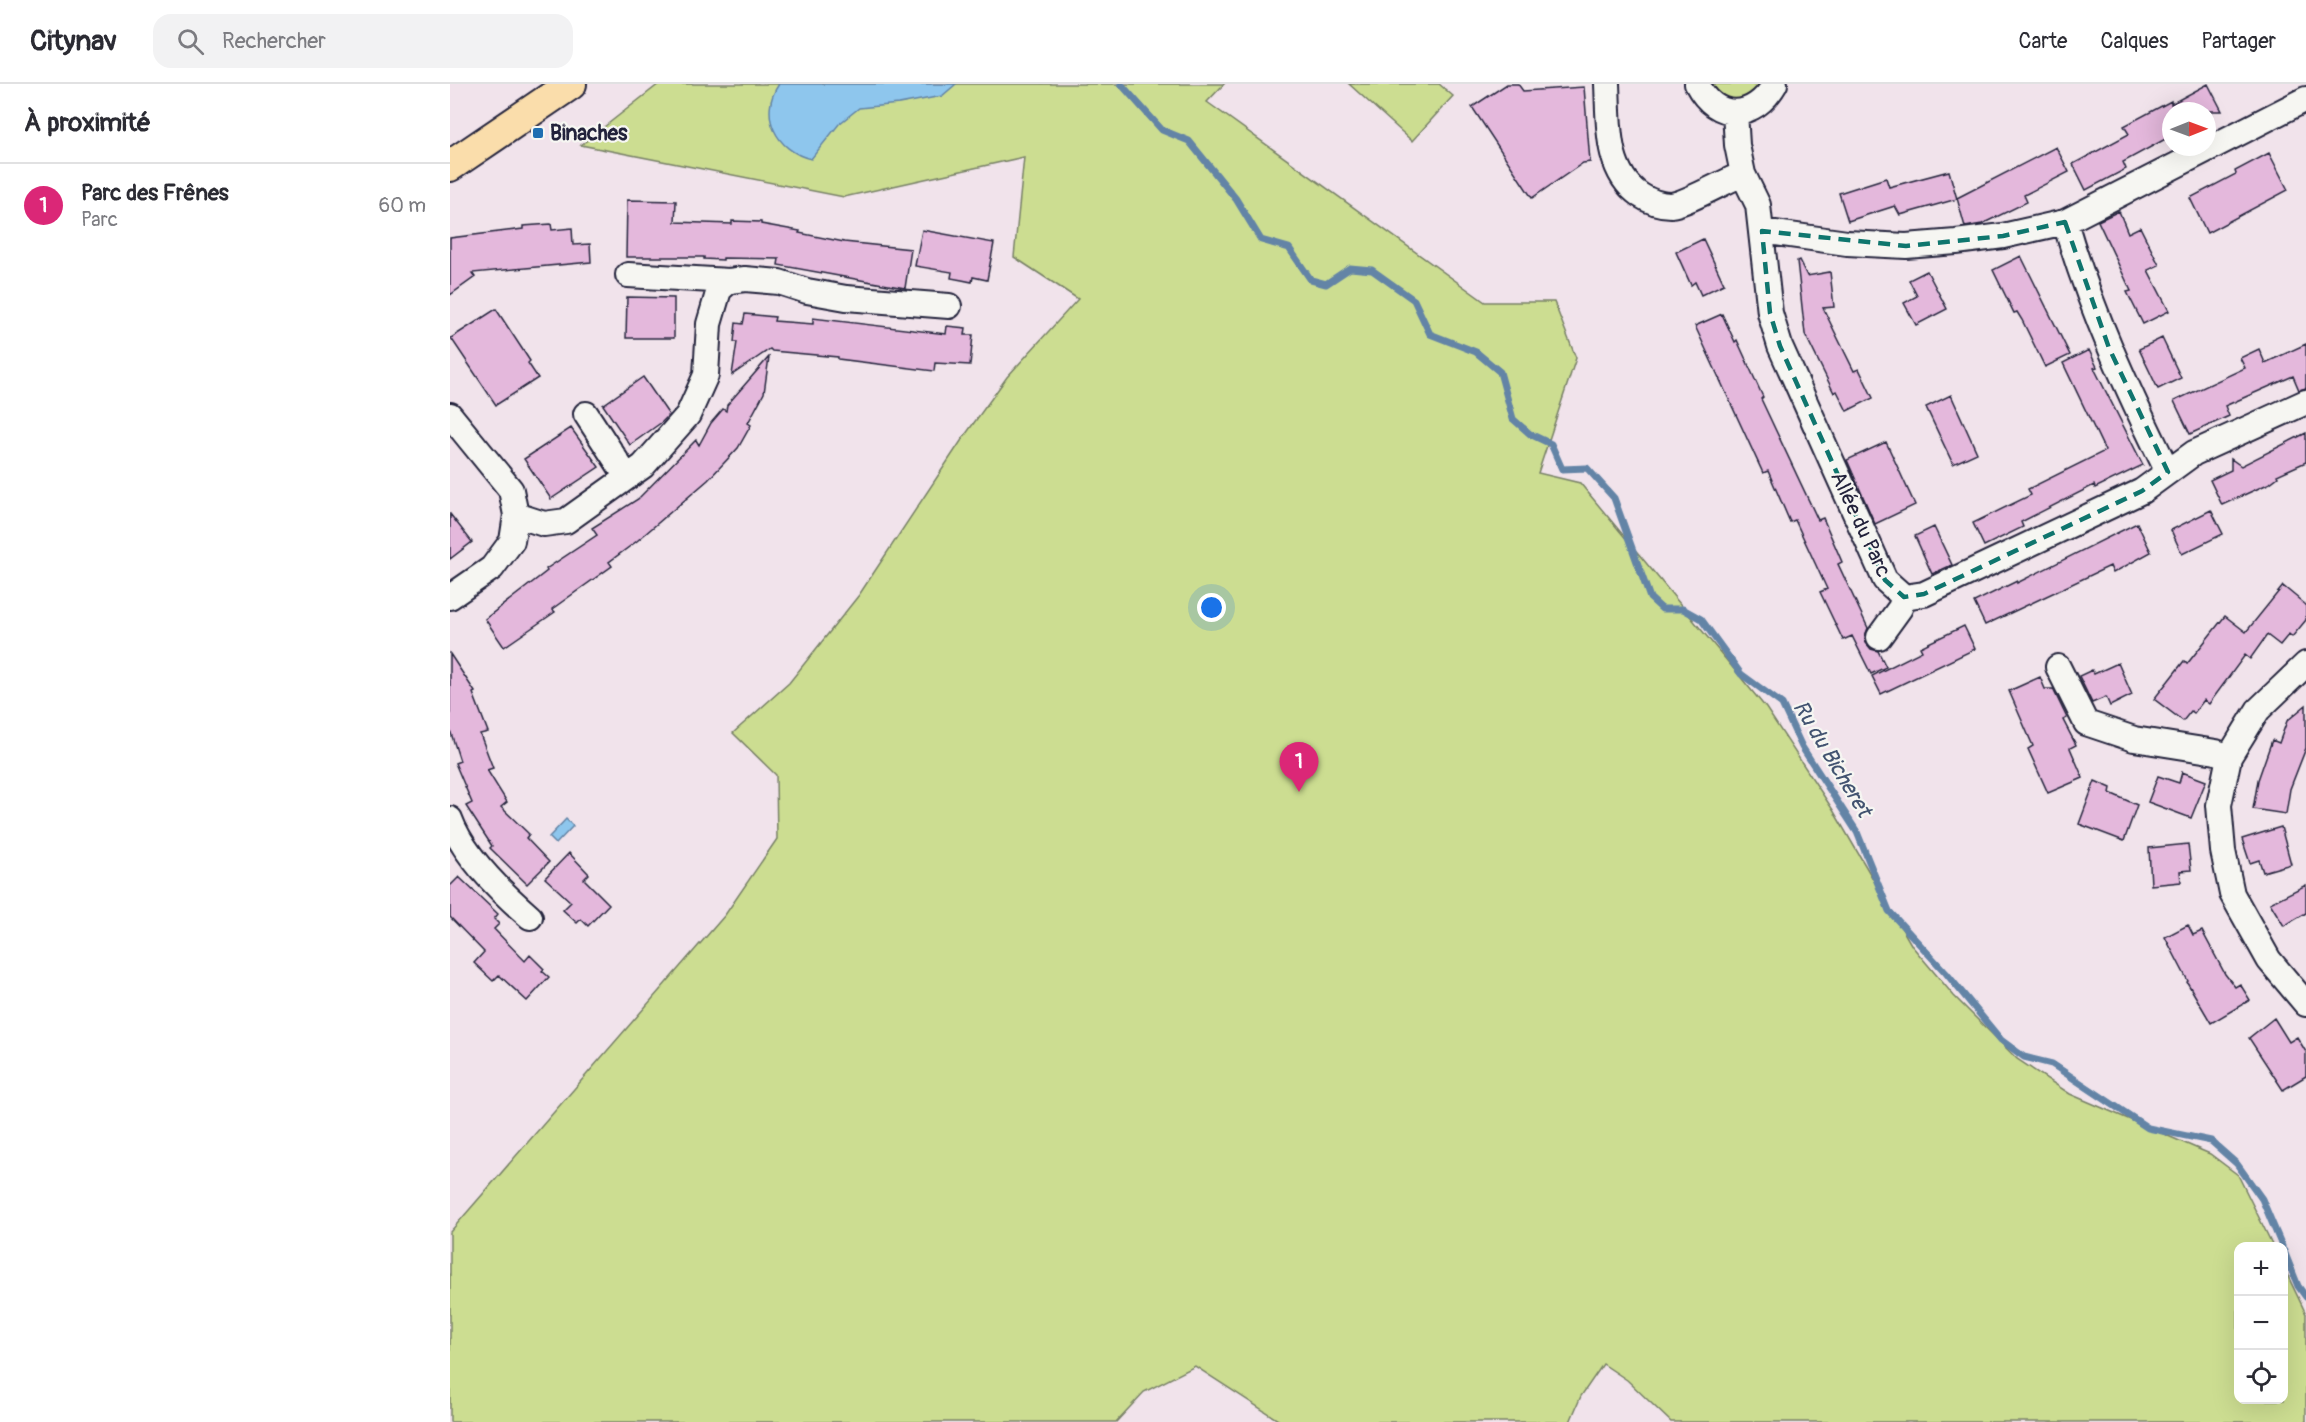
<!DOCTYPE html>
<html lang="fr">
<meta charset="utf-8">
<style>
body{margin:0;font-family:Pangolin,sans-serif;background:#f2f2f3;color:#2b2b33}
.controls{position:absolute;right:18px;bottom:18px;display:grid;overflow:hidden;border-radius:12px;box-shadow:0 6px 24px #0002}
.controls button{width:54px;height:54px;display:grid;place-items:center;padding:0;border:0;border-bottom:2px solid #e1e1e2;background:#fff;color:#2b2b33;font:30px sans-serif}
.compass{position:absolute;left:1712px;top:18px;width:54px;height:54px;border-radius:50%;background:#fff;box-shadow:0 6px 24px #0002;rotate:89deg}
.you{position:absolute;left:762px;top:524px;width:21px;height:21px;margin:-15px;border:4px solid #fff;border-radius:50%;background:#1a73e8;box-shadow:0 0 0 9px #1a73e833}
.badge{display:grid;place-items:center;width:39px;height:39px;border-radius:50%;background:#db2777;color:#fff;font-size:20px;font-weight:700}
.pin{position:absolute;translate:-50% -50px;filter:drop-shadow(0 2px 3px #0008)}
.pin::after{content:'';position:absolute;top:32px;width:21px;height:18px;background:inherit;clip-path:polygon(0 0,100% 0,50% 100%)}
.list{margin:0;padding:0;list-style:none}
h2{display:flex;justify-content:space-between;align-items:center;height:78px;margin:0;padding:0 24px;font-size:26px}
h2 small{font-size:20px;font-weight:400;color:#7c7c81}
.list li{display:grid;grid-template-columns:39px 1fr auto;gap:18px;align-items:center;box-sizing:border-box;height:84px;padding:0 24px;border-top:2px solid #e1e1e2}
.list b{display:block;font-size:22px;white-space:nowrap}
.list p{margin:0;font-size:20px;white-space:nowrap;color:#7c7c81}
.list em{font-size:20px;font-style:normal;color:#7c7c81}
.icon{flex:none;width:33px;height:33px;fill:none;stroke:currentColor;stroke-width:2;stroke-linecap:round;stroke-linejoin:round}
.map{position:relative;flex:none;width:1856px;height:1338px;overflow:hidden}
header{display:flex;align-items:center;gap:36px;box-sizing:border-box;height:84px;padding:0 30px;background:#fff;border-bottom:2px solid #e1e1e2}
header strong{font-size:28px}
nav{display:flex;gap:33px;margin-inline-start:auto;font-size:21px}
.search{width:420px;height:54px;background:#f2f2f3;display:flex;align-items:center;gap:15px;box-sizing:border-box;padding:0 21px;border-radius:18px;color:#7c7c81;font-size:22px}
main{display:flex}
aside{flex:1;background:#fff}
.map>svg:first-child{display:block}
.green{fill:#ccdd91;stroke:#778066;stroke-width:1.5}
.water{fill:#8ec6ed;stroke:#6384a6;stroke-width:1.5}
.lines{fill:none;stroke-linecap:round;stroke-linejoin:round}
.stream{stroke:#6384a6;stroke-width:7}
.building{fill:#e4b8dc;stroke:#22223b;stroke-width:1.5}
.minor-casing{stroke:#22223b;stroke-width:28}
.major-casing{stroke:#22223b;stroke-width:34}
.minor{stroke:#f6f6f2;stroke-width:24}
.major{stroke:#faddab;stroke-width:30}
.marked{fill:none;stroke:#0f766e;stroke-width:4.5;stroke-dasharray:12 8;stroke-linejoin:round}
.poi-dot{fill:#1f6fb2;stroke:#f6f6f2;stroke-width:2}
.labels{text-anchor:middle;stroke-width:4.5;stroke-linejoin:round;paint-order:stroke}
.poi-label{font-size:21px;font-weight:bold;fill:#22223b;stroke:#f6f6f2;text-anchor:start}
.street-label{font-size:21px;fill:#22223b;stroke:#f6f6f2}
.water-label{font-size:22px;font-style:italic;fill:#425370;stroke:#f6f6f2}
</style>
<header>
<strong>Citynav</strong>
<div class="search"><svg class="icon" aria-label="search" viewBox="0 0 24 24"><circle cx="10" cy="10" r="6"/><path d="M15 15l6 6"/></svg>Rechercher</div>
<nav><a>Carte</a><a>Calques</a><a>Partager</a></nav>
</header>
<main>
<aside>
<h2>À proximité<small></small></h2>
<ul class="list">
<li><span class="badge">1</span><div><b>Parc des Frênes</b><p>Parc</p></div><em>60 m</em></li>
</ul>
</aside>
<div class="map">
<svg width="1856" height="1338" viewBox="0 0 1856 1338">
<rect width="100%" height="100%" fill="#f1e3eb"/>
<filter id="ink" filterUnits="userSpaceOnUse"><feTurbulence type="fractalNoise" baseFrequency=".0167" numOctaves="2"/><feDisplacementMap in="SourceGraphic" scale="12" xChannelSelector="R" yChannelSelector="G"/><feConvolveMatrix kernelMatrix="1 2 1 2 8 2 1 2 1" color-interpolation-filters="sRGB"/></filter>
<g filter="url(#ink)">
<!-- green -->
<path class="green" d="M 209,0 L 774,0 L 757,18 L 1035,218 L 1104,218 L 1126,274 L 1088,389 L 1130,399 L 1316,624 L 1383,726 L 1462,862 L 1504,912 L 1567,975 L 1620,1010 L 1760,1070 L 1788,1091 L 1823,1162 L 1788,1162 L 1788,1316 L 1834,1316 L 1834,1184 L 1856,1230 L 1856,1338 L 1221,1338 L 1177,1296 L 1153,1280 L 1131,1312 L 1120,1338 L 831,1338 L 745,1282 L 694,1308 L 666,1338 L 0,1338 L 0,1148 L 275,831 L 327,755 L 326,691 L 283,649 L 339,599 L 409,511 L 513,354 L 557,293 L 628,215 L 564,173 L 574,73 L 394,113 L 131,61 Z
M 899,0 L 989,0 L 1003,12 L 962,57 Z
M 1256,0 L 1312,0 L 1295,16 L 1273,16 Z"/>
<!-- water -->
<path class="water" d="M 329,0 L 506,0 L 492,12 L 449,20 L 409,24 L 389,40 L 361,75 C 326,67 308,30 329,0 Z
M 116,735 L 123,742 L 106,760 L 99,753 Z"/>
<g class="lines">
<!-- stream -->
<path class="stream" d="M 671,0 L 712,46 L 739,57 L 786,115 L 811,156 L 839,164 L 861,196 L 876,200 L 900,184 L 922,186 L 964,216 L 980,250 L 1026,268 L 1050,288 L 1063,335 L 1080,350 L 1101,360 L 1112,385 L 1137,384 L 1164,414 L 1200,514 L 1212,525 L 1233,525 L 1251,535 L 1291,590 L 1332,620 L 1352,663 L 1407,748 L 1439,827 L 1496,889 L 1551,956 L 1574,973 L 1602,980 L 1698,1044 L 1761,1057 L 1787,1080 L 1812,1115 L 1832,1162
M 1834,1167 L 1848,1202 L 1856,1213"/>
</g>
<!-- building -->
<path class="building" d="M 1057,0 L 1068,0 L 1073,7 L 1134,3 L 1140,78 L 1133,79 L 1082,114 L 1022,23 Z
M 1758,0 L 1772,27 L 1721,27 L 1721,52 L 1673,78 L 1676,85 L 1636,106 L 1623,80 L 1679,50 L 1674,42 L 1721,17 L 1721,20 Z
M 1606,63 L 1619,88 L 1574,111 L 1577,118 L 1532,140 L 1515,143 L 1507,114 Z
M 1819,69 L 1838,106 L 1757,149 L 1740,114 L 1786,90 L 1785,87 Z
M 1499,87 L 1507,115 L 1450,131 L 1445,122 L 1398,137 L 1389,109 L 1436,94 L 1439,103 Z
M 177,116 L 226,117 L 225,138 L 282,140 L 282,137 L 311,138 L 311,140 L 350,147 L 349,149 L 394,158 L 461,165 L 455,204 L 328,181 L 329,175 L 273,174 L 273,176 L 254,175 L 254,173 L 176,173 Z
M 1669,127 L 1678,149 L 1690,143 L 1709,181 L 1698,186 L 1719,227 L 1693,240 L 1677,208 L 1681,207 L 1648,137 Z
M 101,140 L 102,146 L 122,144 L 123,161 L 140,160 L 141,178 L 22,189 L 25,193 L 0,211 L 0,154 L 73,145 L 73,142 Z
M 472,146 L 544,159 L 537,196 L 523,193 L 522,198 L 512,196 L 501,194 L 502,188 L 465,182 Z
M 1253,155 L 1274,200 L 1251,211 L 1245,198 L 1241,201 L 1226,168 Z
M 1571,172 L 1620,271 L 1595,283 L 1572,236 L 1567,228 L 1564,229 L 1543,186 Z
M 1349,176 L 1357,192 L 1380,188 L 1384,223 L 1373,224 L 1404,287 L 1409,285 L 1423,314 L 1397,327 L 1387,307 L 1384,309 L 1355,250 L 1347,177 Z
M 1477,187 L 1497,225 L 1466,241 L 1454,219 L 1467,212 L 1459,196 Z
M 177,213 L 224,214 L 224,254 L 176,254 Z
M 46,225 L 80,277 L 78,279 L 88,294 L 46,321 L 1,254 Z
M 295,230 L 325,233 L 324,237 L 363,240 L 363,234 L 496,250 L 497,242 L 516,244 L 515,251 L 523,251 L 520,281 L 485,279 L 484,287 L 388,275 L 388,273 L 322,267 L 320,265 L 282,291 L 287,258 L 284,258 L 286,239 L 293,240 Z
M 1272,230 L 1285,258 L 1287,256 L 1313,313 L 1311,315 L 1368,436 L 1373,434 L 1392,478 L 1388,480 L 1418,544 L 1415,552 L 1416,559 L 1421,565 L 1428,567 L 1436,583 L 1421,590 L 1402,552 L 1393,556 L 1370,508 L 1377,505 L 1345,436 L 1340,438 L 1318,387 L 1313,389 L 1245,242 Z
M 1712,254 L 1731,294 L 1708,305 L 1689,265 Z
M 1856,260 L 1856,304 L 1849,306 L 1843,292 L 1775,322 L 1779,332 L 1740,350 L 1724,317 L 1795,284 L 1790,274 L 1809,265 L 1815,279 Z
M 1639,266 L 1647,283 L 1644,284 L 1693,381 L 1645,404 L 1644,401 L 1571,438 L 1573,443 L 1534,462 L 1523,439 L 1581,411 L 1578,405 L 1655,367 L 1613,279 Z
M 319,273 L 314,309 L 298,339 L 301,341 L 288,364 L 258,396 L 187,457 L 159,478 L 162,482 L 102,525 L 105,528 L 54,563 L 35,535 L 97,487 L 96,485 L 147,451 L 142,444 L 188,415 L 246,356 L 249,361 L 261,339 L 273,325 L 276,327 L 277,321 Z
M 193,293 L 219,331 L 212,338 L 180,361 L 153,321 Z
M 1501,311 L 1527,369 L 1503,380 L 1476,323 Z
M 121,344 L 149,383 L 101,415 L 74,375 Z
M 1856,349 L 1856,378 L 1827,391 L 1828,393 L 1820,399 L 1772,421 L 1760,396 L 1781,386 L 1781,375 L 1791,382 Z
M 1436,358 L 1465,421 L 1425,440 L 1397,376 Z
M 1761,426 L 1773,450 L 1732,470 L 1721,446 Z
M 0,430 L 22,458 L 0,475 Z
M 1687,439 L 1701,468 L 1663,489 L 1660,482 L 1535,541 L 1524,518 L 1567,497 L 1567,499 Z
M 1484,443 L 1502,481 L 1482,490 L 1465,452 Z
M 1833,502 L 1856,521 L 1856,536 L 1842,553 L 1839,550 L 1830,561 L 1817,551 L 1800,575 L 1795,571 L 1759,620 L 1754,616 L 1744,629 L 1741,627 L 1733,637 L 1704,615 L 1734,577 L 1737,580 L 1775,532 L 1796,548 Z
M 1514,542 L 1525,565 L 1431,610 L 1422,592 L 1472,567 L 1470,563 Z
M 0,570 L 25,608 L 23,609 L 38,648 L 30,650 L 43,684 L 37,686 L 57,718 L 51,723 L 79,750 L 76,754 L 99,778 L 77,800 L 40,764 L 42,762 L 16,722 L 22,719 L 5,679 L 10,677 L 0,646 Z
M 1668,579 L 1682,611 L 1660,622 L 1656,613 L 1642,619 L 1629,592 L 1642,586 L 1644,590 Z
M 1590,593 L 1595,605 L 1603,605 L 1617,634 L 1613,636 L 1626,661 L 1620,664 L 1633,694 L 1598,709 L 1578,665 L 1583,662 L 1559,607 Z
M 1856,621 L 1856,664 L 1840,705 L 1836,730 L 1803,725 L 1808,696 L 1822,656 L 1829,659 L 1837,637 Z
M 1732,688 L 1756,697 L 1741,734 L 1698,718 L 1708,692 L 1729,699 Z
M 1645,697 L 1661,704 L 1660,709 L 1687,721 L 1674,757 L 1629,740 Z
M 1831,743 L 1841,780 L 1813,788 L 1809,776 L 1800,779 L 1792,755 Z
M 1738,760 L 1741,786 L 1730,787 L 1731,798 L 1701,801 L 1699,764 Z
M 119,769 L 139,790 L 134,795 L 159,820 L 138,842 L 131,835 L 127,839 L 113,826 L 121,818 L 95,794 Z
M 9,793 L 48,830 L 44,835 L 49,840 L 44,845 L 75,877 L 80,871 L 94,885 L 92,887 L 99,893 L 77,917 L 49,891 L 43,897 L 24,879 L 34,868 L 0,833 L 0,802 Z
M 1856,801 L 1856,829 L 1834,842 L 1820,819 Z
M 1738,841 L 1743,851 L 1752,847 L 1775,890 L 1785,903 L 1790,900 L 1800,916 L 1761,939 L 1737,898 L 1738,897 L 1715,853 Z
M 1824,934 L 1839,958 L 1847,953 L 1856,968 L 1856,992 L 1833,1006 L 1799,954 Z"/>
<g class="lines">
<defs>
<path id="minor" d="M 1157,0 C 1159,38 1155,87 1190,111 C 1199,117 1210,121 1221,121 C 1235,120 1277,96 1293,90
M 1247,0 C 1267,38 1304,36 1325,0
M 1285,28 L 1287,61 L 1293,90 L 1308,121 L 1320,229 L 1330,262 L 1435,496 L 1454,513 L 1474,510 L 1692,407 L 1744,369 L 1856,318
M 1615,138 C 1641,227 1677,305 1718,388
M 1312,147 L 1397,159 L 1456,162 L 1506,158 L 1553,152 L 1615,138 L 1856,15
M 178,191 L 279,197
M 136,330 L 177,393
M 0,331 L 61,406 L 66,431 L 62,457 L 42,484 L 0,513
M 66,431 L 94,440 L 116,437 L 193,382 L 238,331 L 256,291 L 259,240 L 269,206 L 279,197 L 295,195 L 329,198 L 357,207 L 396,214 L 499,222
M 1429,553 L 1450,524 L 1454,513
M 1856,580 L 1808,626 L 1779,673 L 1769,721 L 1773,767 L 1782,810 L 1819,876 L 1856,920
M 1608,583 L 1636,639 L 1684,655 L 1766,668 L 1779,673
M 0,735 C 13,771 51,808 80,833"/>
<path id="major" d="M 0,82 L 121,0"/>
</defs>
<!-- minor casing -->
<use href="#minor" class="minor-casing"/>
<!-- major casing -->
<use href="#major" class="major-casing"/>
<!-- minor -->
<use href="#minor" class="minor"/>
<!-- major -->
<use href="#major" class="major"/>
</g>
</g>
<!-- marked area -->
<path class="marked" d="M 1615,138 L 1659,264 L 1718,388 L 1692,407 L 1474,510 L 1454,513 L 1435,496 L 1330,262 L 1320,229 L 1312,147 L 1456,162 L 1553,152 Z"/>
<!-- markers -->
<rect class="poi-dot" x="82" y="43" width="12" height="12" rx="3"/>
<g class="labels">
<!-- poi labels -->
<g class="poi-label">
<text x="100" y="56">Binaches</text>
</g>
<!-- street labels -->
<g class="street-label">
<text transform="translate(1411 440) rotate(65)" y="7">Allée du Parc</text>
</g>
<!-- water labels -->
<g class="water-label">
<text transform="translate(1383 674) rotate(59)" y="8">Ru du Bicheret</text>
</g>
</g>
</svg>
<div class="controls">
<button>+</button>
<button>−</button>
<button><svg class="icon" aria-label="locate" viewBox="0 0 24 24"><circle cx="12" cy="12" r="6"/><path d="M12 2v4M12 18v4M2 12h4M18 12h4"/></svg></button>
</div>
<svg class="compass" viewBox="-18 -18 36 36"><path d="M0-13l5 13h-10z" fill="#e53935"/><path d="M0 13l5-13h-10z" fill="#7c7c81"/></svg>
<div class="you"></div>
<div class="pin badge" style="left:849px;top:708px">1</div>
</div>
</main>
